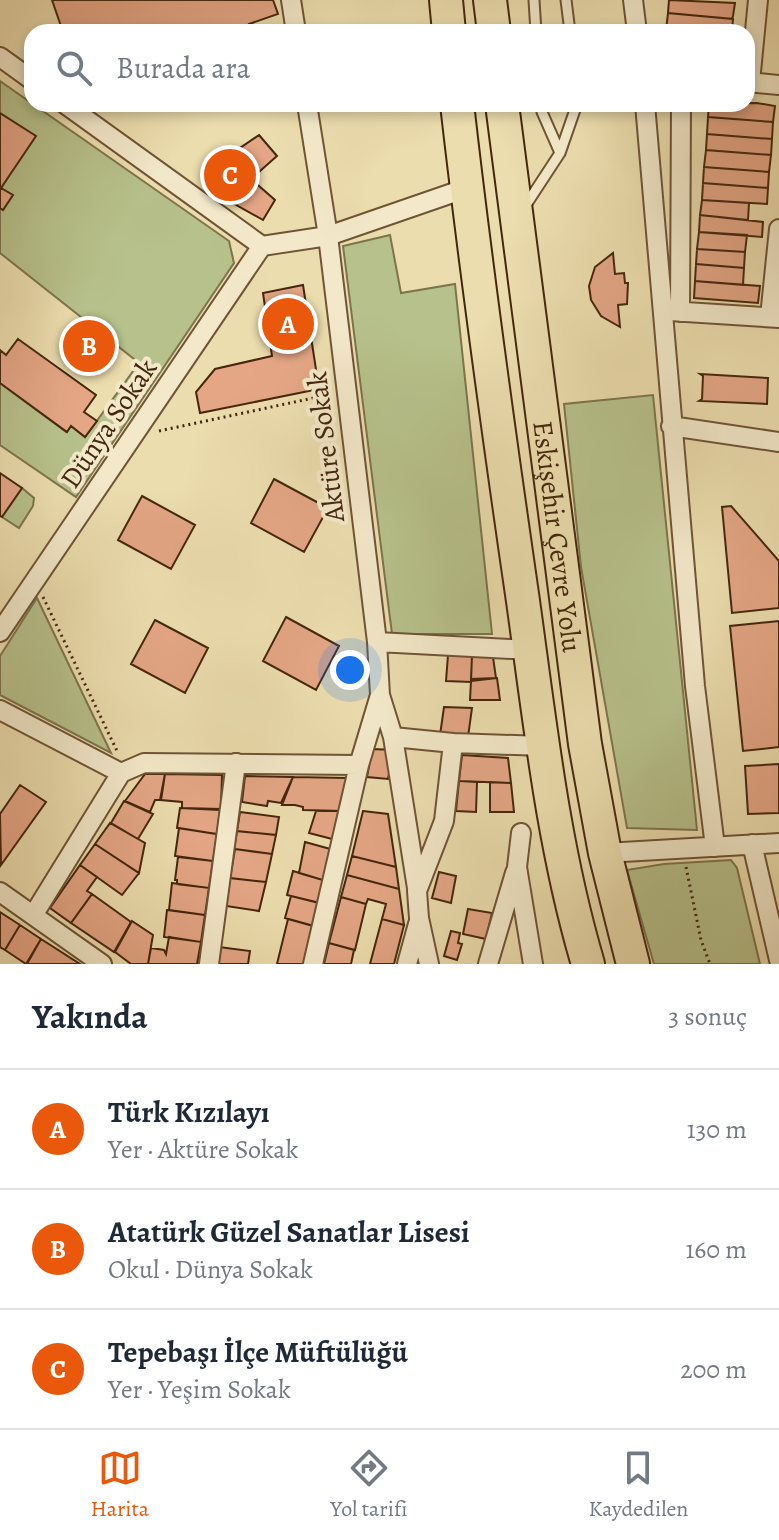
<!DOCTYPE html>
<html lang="tr">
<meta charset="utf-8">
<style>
body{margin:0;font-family:Alegreya,serif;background:#f2f2f3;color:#1f2937}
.you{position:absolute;left:350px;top:670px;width:28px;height:28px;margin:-20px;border:6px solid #fff;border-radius:50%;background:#1a73e8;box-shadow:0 0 0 12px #1a73e833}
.badge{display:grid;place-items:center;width:52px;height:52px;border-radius:50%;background:#ea580c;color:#fff;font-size:26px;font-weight:700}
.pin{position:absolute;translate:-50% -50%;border:4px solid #fff;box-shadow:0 2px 8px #0006}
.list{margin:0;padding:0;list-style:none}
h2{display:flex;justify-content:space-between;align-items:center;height:104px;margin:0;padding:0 32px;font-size:34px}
h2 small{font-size:26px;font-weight:400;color:#747a83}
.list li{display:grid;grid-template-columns:52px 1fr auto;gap:24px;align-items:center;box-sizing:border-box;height:120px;padding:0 32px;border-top:2px solid #e0e1e3}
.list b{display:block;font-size:30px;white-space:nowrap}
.list p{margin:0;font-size:26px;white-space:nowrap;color:#747a83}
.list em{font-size:26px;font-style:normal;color:#747a83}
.icon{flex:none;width:44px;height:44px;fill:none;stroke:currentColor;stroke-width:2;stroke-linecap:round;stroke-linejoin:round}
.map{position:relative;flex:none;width:779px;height:964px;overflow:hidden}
.search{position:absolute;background:#fff;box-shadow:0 4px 12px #0003;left:24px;right:24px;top:24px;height:88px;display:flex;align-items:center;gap:20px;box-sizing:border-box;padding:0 28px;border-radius:24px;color:#747a83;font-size:30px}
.sheet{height:464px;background:#fff}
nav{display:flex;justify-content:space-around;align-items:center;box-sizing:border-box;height:112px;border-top:2px solid #e0e1e3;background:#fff;font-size:22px;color:#747a83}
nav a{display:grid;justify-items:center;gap:4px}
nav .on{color:#ea580c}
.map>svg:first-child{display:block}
.green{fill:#b7c18b;stroke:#7e744c;stroke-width:2}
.building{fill:#e4a685;stroke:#45270d;stroke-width:2}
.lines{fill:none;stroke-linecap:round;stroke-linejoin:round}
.lane-casing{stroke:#6f5435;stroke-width:13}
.street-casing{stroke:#6f5435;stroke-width:22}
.highway-casing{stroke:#45270d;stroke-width:36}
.path{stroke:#45270d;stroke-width:3;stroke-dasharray:2 4;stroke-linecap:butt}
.lane{stroke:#f3e9ca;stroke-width:9}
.street{stroke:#f3e9ca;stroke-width:18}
.highway{stroke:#ecddae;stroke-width:32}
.labels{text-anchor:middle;stroke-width:8;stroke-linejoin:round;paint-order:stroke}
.street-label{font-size:28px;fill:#45270d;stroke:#f3e9ca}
</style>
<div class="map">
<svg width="779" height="964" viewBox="0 0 779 964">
<rect width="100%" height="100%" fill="#ecddae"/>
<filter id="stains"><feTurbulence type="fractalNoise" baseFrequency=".0025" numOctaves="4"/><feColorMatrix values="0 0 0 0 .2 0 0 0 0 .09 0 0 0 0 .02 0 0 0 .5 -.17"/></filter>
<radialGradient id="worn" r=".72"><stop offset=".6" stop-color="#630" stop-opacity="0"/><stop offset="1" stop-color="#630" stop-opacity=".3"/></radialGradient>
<!-- green -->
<path class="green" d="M 0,81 L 229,241 L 234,263 L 76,497 L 0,445 L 0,383 L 66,432 L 71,426 L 85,437 L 139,363 L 0,253 L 0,208 L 12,195 L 1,188 L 35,136 L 0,113 Z
M 390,235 L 401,293 L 455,284 L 492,634 L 392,634 L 343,246 Z
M 653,395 L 697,830 L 627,828 L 581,567 L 564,404 Z
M 22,488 L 34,498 L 33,506 L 19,528 L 2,517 Z
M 37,598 L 111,753 L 0,695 L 0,656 Z
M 731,860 L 737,868 L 760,964 L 654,964 L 627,870 L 664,864 Z"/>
<!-- building -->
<path class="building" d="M 52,0 L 273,0 L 278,14 L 249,24 L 251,32 L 63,32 Z
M 669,0 L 735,3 L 733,16 L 732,19 L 668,13 Z
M 668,13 L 733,19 L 732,32 L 666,30 Z
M 757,103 L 775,106 L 773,122 L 708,117 L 709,104 Z
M 0,113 L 36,136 L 1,188 L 13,195 L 3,210 L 0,208 Z
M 708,117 L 773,122 L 772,139 L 707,134 Z
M 707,134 L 772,139 L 771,155 L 706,150 Z
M 259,135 L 277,156 L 251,179 L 275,200 L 263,220 L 206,188 L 205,172 Z
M 706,150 L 771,155 L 769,172 L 704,167 Z
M 704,167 L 769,172 L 768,188 L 703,183 Z
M 703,183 L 768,188 L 767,204 L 702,200 Z
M 702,200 L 749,203 L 748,220 L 700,215 Z
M 700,215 L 763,222 L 762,237 L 699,232 Z
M 699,232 L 747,235 L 745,252 L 697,249 Z
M 697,249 L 745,252 L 744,268 L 696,264 Z
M 613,253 L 615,274 L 624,273 L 625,283 L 628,283 L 627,304 L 618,305 L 620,327 L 601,316 L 591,300 L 589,286 L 595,267 Z
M 696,264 L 744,268 L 743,285 L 695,281 Z
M 695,281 L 760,286 L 758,303 L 694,298 Z
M 303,285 L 319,389 L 200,413 L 196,392 L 215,369 L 272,356 L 263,293 Z
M 18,339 L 96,395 L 84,412 L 97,421 L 85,437 L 71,426 L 67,432 L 0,383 L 0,350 L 6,355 Z
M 700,374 L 768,378 L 767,404 L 699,401 L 702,399 L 703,376 Z
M 0,473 L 22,488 L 2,517 L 0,516 Z
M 274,479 L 328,508 L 304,552 L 251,523 Z
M 142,496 L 195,525 L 171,569 L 118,540 Z
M 731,506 L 779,561 L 779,608 L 732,613 L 722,507 Z
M 286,617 L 339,646 L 316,690 L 263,661 Z
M 155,620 L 208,648 L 185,693 L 131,664 Z
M 779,621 L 779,747 L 743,751 L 730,626 Z
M 448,655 L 472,655 L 471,682 L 446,681 Z
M 472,656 L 493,657 L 496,678 L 471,679 Z
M 497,678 L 500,700 L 470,700 L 471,681 Z
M 444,707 L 472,708 L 468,737 L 440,735 Z
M 372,749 L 394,750 L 388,779 L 367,777 Z
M 462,755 L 508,758 L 511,783 L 459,781 Z
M 779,764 L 779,813 L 748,814 L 745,766 Z
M 145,774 L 165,774 L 160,800 L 155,800 L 150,812 L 125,801 Z
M 165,774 L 222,775 L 221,809 L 182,808 L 182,802 L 161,800 Z
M 245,776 L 293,777 L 281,803 L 268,801 L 267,806 L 242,802 Z
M 293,777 L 348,778 L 344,811 L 303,810 L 303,807 L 295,805 L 282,805 Z
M 459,781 L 477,782 L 476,812 L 456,811 Z
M 490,782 L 511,783 L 514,812 L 490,812 Z
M 20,785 L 46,802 L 1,865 L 0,814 Z
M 124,801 L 153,814 L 138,839 L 111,823 Z
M 180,808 L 220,810 L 217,834 L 177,828 Z
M 316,811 L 344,811 L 336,840 L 309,833 Z
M 363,811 L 388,814 L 396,867 L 352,856 Z
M 240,812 L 279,817 L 276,835 L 237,831 Z
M 110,823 L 145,843 L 139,873 L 95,844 Z
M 179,828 L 217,834 L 213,861 L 175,856 Z
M 237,831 L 276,835 L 272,854 L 234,849 Z
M 305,842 L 334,850 L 326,881 L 299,873 Z
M 95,844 L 139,873 L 122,895 L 80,865 Z
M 235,849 L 272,854 L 266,882 L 230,878 Z
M 352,856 L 396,867 L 399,889 L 347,875 Z
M 178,857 L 213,861 L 209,888 L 177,884 L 177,880 L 175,880 Z
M 80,865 L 97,877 L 87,891 L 92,894 L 71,923 L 50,908 Z
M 293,871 L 326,881 L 320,903 L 287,895 Z
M 439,872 L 456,876 L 451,903 L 432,898 Z
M 347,875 L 399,889 L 404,925 L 382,919 L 386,904 L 368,899 L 366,904 L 341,897 Z
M 230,878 L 266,882 L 259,911 L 226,906 Z
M 172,883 L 209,888 L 205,915 L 169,910 Z
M 92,894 L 131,922 L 114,952 L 71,923 Z
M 291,896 L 319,903 L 314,926 L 285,918 Z
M 341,897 L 366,904 L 355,950 L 329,943 Z
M 468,909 L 492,913 L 486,939 L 463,934 Z
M 167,910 L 205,915 L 201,942 L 164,937 Z
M 0,912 L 20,925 L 5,950 L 0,947 Z
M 288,919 L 313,926 L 304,964 L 277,964 Z
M 382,919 L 404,925 L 394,964 L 370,964 Z
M 132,921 L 153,935 L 148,964 L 131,964 L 115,952 Z
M 20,925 L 41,939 L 26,964 L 5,950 Z
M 451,931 L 460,933 L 458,943 L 462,944 L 457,960 L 444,956 Z
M 169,937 L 201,942 L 197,964 L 148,964 L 151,948 L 164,950 L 166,954 Z
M 41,939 L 80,964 L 27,964 Z
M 329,943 L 354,950 L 351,964 L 324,964 Z
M 219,947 L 250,951 L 248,964 L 217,964 Z"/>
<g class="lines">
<defs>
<path id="lane" d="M 534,0 L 536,32
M 566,0 L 570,32
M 541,104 L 542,112 L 560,153
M 524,208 L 560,153 L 577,104"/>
<path id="street" d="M 291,0 L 296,32
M 633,0 L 637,32
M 0,57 L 32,80
M 747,82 L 779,85
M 750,82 L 758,0
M 65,104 L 262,246 L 328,236 L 467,188
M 307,104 L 328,236 L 377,642 L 380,695 L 359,765 L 313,964
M 645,104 L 695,686 L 715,847
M 670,311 L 779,318
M 680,312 L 681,104
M 770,317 L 779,229
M 671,426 L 779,442
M 0,632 L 262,246
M 377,642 L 530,650
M 380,695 L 393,737 L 417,888
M 0,710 L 121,773 L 144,763 L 359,765
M 393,737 L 453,743 L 543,746
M 521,833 L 517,867 L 533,964
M 752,844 L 779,960
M 605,853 L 779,843
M 0,892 L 102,964
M 34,914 L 121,773
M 209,964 L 236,763
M 407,964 L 418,924
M 429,964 L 419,918 L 417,891 L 444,821 L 453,743
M 488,964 L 515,873"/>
<g id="highway">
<path d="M 446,0 L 449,32"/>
<path d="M 490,0 L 494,32"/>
<path d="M 457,104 C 476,270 499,436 523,601 C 540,723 553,846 588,964"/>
<path id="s1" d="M 502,104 L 585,744 L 605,853 L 633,964"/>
</g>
</defs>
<!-- lane casing -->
<use href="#lane" class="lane-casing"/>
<!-- street casing -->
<use href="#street" class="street-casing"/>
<!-- highway casing -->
<use href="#highway" class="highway-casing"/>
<!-- path -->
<path class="path" d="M 159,431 L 332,394
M 43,597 L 118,753
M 686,867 L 701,940 L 710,964"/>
<!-- lane -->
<use href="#lane" class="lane"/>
<!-- street -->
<use href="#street" class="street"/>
<!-- highway -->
<use href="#highway" class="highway"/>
</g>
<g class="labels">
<!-- street labels -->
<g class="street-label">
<text transform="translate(108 423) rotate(-56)" y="10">Dünya Sokak</text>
<text transform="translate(325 447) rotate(-97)" y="10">Aktüre Sokak</text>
<text dy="10" stroke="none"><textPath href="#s1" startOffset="436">Eskişehir Çevre Yolu</textPath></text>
</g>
</g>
<rect width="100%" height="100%" filter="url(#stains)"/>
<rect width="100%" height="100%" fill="url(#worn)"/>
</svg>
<div class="you"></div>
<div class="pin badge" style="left:288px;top:324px">A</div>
<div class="pin badge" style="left:89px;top:346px">B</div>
<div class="pin badge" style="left:230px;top:175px">C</div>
<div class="search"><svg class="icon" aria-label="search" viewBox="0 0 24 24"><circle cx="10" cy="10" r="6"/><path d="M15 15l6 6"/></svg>Burada ara</div>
</div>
<section class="sheet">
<h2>Yakında<small>3 sonuç</small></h2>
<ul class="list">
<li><span class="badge">A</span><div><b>Türk Kızılayı</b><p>Yer · Aktüre Sokak</p></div><em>130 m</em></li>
<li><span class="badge">B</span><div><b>Atatürk Güzel Sanatlar Lisesi</b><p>Okul · Dünya Sokak</p></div><em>160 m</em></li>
<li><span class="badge">C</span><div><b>Tepebaşı İlçe Müftülüğü</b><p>Yer · Yeşim Sokak</p></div><em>200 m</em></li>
</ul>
</section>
<nav>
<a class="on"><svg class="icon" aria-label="map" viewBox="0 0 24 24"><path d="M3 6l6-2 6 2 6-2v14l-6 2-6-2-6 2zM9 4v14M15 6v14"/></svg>Harita</a>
<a><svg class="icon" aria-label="directions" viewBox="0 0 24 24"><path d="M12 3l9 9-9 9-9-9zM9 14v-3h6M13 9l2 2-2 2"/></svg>Yol tarifi</a>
<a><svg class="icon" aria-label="saved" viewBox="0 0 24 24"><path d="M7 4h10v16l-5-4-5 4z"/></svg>Kaydedilen</a>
</nav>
